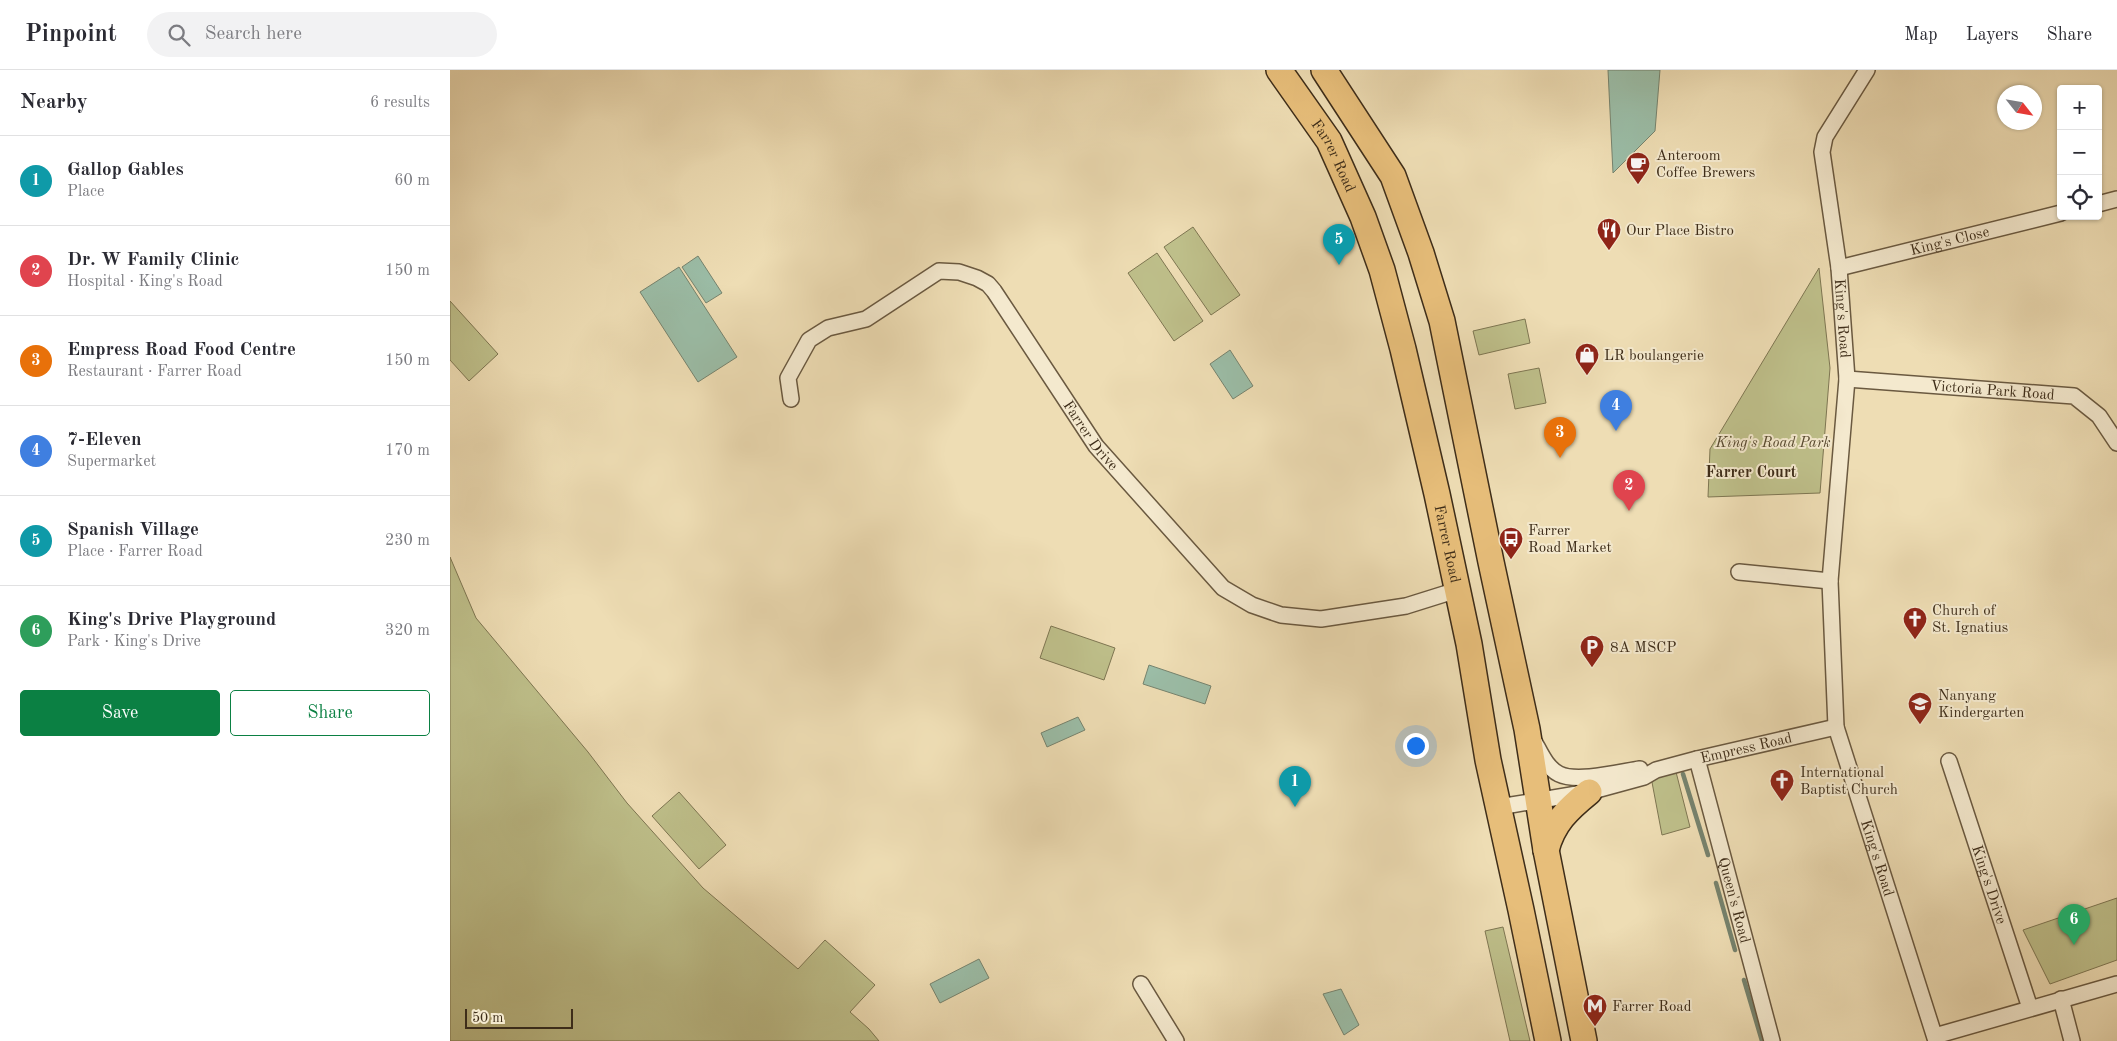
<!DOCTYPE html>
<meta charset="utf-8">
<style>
body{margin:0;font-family:"Old Standard TT",serif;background:#f2f2f3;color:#2b2b33}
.controls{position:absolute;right:15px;top:15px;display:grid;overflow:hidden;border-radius:5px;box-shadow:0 1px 4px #0004}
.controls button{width:45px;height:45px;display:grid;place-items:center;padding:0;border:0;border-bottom:1px solid #e1e1e2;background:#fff;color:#2b2b33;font:25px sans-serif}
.compass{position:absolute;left:1547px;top:15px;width:45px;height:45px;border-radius:50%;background:#fff;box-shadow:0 1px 4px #0004;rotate:121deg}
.scale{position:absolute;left:15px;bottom:12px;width:108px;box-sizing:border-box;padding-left:5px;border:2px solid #3e2d19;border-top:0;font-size:14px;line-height:18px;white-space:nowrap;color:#3e2d19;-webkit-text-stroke:4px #f4e9ce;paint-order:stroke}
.you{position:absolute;left:965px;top:675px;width:18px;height:18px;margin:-12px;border:4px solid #fff;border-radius:50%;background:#1a73e8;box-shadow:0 0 0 8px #1a73e833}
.badge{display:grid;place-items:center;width:32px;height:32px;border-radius:50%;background:#0b8043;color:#fff;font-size:16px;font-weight:700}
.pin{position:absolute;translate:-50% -41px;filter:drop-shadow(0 1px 2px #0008)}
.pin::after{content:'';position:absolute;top:26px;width:18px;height:15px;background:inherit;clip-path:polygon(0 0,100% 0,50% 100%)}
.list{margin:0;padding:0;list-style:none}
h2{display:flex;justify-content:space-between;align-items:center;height:65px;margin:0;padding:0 20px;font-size:21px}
h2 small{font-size:16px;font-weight:400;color:#7c7c81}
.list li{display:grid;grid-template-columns:32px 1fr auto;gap:15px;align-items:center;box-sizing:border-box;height:90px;padding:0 20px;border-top:1px solid #e1e1e2}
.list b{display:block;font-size:19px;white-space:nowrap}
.list p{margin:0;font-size:16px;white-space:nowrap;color:#7c7c81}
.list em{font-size:16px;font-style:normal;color:#7c7c81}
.actions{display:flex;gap:10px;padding:15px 20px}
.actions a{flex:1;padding:11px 0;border:1px solid #0b8043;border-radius:5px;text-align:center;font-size:18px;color:#0b8043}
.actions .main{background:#0b8043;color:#fff}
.icon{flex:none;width:28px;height:28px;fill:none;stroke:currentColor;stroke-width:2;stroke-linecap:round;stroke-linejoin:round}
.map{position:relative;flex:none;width:1667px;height:971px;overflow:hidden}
header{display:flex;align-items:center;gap:30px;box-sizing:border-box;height:70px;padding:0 25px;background:#fff;border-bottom:1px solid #e1e1e2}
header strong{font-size:24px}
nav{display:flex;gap:28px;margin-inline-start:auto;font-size:18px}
.search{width:350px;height:45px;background:#f2f2f3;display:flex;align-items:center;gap:12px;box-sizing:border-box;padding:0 18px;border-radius:28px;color:#7c7c81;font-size:19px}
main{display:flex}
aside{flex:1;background:#fff}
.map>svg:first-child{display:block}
.green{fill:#bebf8a;stroke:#7e7652}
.water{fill:#9bbda7;stroke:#76836e}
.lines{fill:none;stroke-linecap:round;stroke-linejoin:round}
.stream{stroke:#76836e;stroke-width:4.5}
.minor-casing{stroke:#6a5940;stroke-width:18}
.trunk-casing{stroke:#3e2d19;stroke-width:28}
.minor{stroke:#f4e9ce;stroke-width:15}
.trunk{stroke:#e7be7a;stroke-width:25}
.labels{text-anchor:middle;stroke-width:4;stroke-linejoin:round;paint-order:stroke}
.poi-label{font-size:15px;fill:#3e2d19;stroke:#f4e9ce;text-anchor:start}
.street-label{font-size:15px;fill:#3e2d19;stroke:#f4e9ce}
.park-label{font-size:15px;font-style:italic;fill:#584a30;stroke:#f4e9ce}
.neighbourhood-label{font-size:16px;font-weight:bold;fill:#3e2d19;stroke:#f4e9ce}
</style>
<header>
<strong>Pinpoint</strong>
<div class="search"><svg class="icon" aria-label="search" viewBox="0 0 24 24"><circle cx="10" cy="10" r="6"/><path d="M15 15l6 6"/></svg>Search here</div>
<nav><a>Map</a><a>Layers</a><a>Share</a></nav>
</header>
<main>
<aside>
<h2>Nearby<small>6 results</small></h2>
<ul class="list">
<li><span class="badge" style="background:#0f9aa8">1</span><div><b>Gallop Gables</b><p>Place</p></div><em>60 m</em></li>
<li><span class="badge" style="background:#e0444e">2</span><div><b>Dr. W Family Clinic</b><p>Hospital · King's Road</p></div><em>150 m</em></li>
<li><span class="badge" style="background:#e8710a">3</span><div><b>Empress Road Food Centre</b><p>Restaurant · Farrer Road</p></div><em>150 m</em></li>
<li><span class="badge" style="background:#3f7fe0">4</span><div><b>7-Eleven</b><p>Supermarket</p></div><em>170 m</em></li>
<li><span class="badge" style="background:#0f9aa8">5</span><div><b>Spanish Village</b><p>Place · Farrer Road</p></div><em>230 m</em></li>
<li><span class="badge" style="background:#2e9e5b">6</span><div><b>King's Drive Playground</b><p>Park · King's Drive</p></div><em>320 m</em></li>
</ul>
<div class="actions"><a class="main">Save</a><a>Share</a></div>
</aside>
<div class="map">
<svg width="1667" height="971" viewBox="0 0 1667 971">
<rect width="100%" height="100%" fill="#eeddb4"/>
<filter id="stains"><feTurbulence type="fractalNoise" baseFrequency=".004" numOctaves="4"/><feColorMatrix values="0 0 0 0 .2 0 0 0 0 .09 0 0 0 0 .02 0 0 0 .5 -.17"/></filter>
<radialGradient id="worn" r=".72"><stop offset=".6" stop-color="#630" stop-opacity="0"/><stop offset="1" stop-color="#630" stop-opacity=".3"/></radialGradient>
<!-- green -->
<path class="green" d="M 743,157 L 790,225 L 761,245 L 714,177 Z
M 707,183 L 753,251 L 724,271 L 678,203 Z
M 1369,198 L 1380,298 L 1370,423 L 1258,427 L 1260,379 Z
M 0,231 L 48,284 L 19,311 L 0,290 Z
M 1075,249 L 1080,273 L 1029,285 L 1023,261 Z
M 1089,298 L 1096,333 L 1065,339 L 1058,304 Z
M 0,487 L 26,548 L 138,682 L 177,733 L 253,818 L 348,899 L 375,870 L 425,915 L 400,942 L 419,959 L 429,971 L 0,971 Z
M 601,556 L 665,578 L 654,610 L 590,588 Z
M 1225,698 L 1240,757 L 1212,765 L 1201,707 Z
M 229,722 L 276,775 L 249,799 L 202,746 Z
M 1667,828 L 1667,890 L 1600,914 L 1573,860 Z
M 1053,857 L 1080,971 L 1060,971 L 1035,861 Z"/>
<!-- water -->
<path class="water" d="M 1158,0 L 1210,0 L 1205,61 L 1163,103 Z
M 248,186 L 272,223 L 256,233 L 232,197 Z
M 229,197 L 287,287 L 248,312 L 190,222 Z
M 780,280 L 803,316 L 783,329 L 760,294 Z
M 699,595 L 761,616 L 755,634 L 693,614 Z
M 628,647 L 635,660 L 597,677 L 591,663 Z
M 529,889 L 539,908 L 490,933 L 480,914 Z
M 891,919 L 909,955 L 894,965 L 873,924 Z"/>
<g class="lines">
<!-- stream -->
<path class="stream" d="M 1233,704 L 1258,785
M 1266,813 L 1285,880
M 1294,910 L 1312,971"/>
<defs>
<g id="minor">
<path id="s1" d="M 1417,0 L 1375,67 L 1372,82 L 1389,198 L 1397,309 L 1380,511 L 1386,657 L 1486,971"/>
<path d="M 1648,134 L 1667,129"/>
<path id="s2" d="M 1389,198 L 1611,143"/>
<path id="s3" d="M 1397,309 L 1624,326 L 1649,346 L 1667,373"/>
<path id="s4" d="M 341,329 L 338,308 L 359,270 L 378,258 L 416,249 L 489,201 L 509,202 L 527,208 L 538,214 L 544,221 L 646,376 L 773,518 L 802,535 L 831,545 L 871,549 L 956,536 L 1007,520"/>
<path d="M 1289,502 L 1380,511"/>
<path d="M 1085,673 C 1091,684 1097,698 1109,704 C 1127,713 1170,702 1190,699"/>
<path id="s5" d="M 1247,689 L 1322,971"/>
<path id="s6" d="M 1499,691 L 1580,938"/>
<path id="s7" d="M 1049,737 L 1139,722 L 1194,707 L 1206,700 L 1247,689 L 1386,657"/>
<path d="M 691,914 L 726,971"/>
<path d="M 1611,929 L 1622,971"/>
<path d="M 1485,966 L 1667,914"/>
</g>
<g id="trunk">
<path id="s8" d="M 829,0 L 879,71 L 913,147 L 932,200 L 953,279 L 987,424 L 1019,574 L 1038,690 L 1071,840 L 1098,971"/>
<path d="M 874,0 L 943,106 L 971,183 L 992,251 L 1041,492 L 1077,659 L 1096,780 L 1134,971"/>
<path d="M 1096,780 C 1103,753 1118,739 1139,722"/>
</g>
</defs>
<!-- minor casing -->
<use href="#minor" class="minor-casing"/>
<!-- trunk casing -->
<use href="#trunk" class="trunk-casing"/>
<!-- minor -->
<use href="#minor" class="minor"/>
<!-- trunk -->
<use href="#trunk" class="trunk"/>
</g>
<!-- icons -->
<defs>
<symbol id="cafe-pin" viewBox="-11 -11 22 30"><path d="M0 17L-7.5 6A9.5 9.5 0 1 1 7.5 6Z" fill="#8f2418" stroke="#f4e9ce"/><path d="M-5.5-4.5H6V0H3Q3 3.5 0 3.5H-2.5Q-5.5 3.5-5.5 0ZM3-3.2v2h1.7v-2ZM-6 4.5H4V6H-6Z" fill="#fff"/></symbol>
<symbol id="restaurant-pin" viewBox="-11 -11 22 30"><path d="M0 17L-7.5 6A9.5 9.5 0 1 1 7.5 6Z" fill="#8f2418" stroke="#f4e9ce"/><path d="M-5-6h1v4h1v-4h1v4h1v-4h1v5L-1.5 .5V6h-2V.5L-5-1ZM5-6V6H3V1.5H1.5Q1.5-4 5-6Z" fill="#fff"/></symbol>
<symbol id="shop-pin" viewBox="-11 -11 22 30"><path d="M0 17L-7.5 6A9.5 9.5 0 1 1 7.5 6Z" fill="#8f2418" stroke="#f4e9ce"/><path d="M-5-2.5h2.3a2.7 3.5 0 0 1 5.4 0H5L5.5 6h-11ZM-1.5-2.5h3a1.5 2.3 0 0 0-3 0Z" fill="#fff"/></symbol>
<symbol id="bus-pin" viewBox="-11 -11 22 30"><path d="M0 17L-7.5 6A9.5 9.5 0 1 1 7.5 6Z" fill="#8f2418" stroke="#f4e9ce"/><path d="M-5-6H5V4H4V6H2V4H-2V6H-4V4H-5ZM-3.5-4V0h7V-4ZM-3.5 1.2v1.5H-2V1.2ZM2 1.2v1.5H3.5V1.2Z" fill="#fff"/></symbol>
<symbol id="church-pin" viewBox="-11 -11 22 30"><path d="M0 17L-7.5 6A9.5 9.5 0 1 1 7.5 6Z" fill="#8f2418" stroke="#f4e9ce"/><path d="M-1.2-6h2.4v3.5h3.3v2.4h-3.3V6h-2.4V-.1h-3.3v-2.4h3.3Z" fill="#fff"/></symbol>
<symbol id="parking-pin" viewBox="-11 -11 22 30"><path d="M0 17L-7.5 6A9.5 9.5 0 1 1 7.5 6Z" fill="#8f2418" stroke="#f4e9ce"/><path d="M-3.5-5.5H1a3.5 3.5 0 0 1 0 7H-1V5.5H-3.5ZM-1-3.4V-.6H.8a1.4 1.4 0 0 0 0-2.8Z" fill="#fff"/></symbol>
<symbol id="school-pin" viewBox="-11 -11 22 30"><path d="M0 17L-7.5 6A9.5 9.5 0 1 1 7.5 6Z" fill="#8f2418" stroke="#f4e9ce"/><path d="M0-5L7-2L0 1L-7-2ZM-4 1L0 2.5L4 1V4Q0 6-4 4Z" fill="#fff"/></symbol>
<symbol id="metro-pin" viewBox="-11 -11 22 30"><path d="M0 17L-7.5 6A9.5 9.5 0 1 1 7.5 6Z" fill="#8f2418" stroke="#f4e9ce"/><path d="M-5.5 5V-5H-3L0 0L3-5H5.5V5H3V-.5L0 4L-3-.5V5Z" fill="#fff"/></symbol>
</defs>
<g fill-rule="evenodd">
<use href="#cafe-pin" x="1174" y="80" width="28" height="38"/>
<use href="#restaurant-pin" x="1145" y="146" width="28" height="38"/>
<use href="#shop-pin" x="1123" y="271" width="28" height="38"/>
<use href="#bus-pin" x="1047" y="455" width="28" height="38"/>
<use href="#church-pin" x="1451" y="535" width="28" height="38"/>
<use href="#parking-pin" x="1128" y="563" width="28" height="38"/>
<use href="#school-pin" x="1456" y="620" width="28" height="38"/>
<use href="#church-pin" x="1318" y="697" width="28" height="38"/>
<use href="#metro-pin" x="1131" y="922" width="28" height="38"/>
</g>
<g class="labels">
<!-- poi labels -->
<g class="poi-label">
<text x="1206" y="90">Anteroom<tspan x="1206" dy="17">Coffee Brewers</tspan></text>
<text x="1176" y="165">Our Place Bistro</text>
<text x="1154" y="290">LR boulangerie</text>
<text x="1078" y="465">Farrer<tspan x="1078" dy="17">Road Market</tspan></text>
<text x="1482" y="545">Church of<tspan x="1482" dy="17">St. Ignatius</tspan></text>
<text x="1160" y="582">8A MSCP</text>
<text x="1488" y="630">Nanyang<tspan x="1488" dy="17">Kindergarten</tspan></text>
<text x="1350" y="707">International<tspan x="1350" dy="17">Baptist Church</tspan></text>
<text x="1162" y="941">Farrer Road</text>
</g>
<!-- street labels -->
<g class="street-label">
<text dy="5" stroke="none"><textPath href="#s8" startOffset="102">Farrer Road</textPath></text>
<text dy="5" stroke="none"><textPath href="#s2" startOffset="114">King's Close</textPath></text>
<text dy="5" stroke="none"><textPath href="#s1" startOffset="262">King's Road</textPath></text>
<text dy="5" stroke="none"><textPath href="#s3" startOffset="146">Victoria Park Road</textPath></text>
<text dy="5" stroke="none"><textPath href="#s4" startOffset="448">Farrer Drive</textPath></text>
<text dy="5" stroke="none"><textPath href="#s8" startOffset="508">Farrer Road</textPath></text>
<text dy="5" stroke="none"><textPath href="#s7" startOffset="255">Empress Road</textPath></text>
<text dy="5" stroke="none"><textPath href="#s1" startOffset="809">King's Road</textPath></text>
<text dy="5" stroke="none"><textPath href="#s6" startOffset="130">King's Drive</textPath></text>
<text dy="5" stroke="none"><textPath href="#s5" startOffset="146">Queen's Road</textPath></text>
</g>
<!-- park labels -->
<g class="park-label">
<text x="1323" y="377">King's Road Park</text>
</g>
<!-- neighbourhood labels -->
<g class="neighbourhood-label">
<text x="1301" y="407">Farrer Court</text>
</g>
</g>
<rect width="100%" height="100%" filter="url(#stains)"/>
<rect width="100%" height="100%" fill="url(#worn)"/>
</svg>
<div class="controls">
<button>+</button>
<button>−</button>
<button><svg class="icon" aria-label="locate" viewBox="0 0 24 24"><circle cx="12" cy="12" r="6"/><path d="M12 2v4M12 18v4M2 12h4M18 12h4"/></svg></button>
</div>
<svg class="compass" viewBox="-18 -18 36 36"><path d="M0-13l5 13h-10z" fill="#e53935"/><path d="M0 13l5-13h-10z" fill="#7c7c81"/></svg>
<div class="scale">50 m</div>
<div class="you"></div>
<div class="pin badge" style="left:845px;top:737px;background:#0f9aa8">1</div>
<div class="pin badge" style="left:1179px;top:441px;background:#e0444e">2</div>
<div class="pin badge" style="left:1110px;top:388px;background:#e8710a">3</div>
<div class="pin badge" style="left:1166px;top:361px;background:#3f7fe0">4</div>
<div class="pin badge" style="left:889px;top:195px;background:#0f9aa8">5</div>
<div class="pin badge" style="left:1624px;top:875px;background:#2e9e5b">6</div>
</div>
</main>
